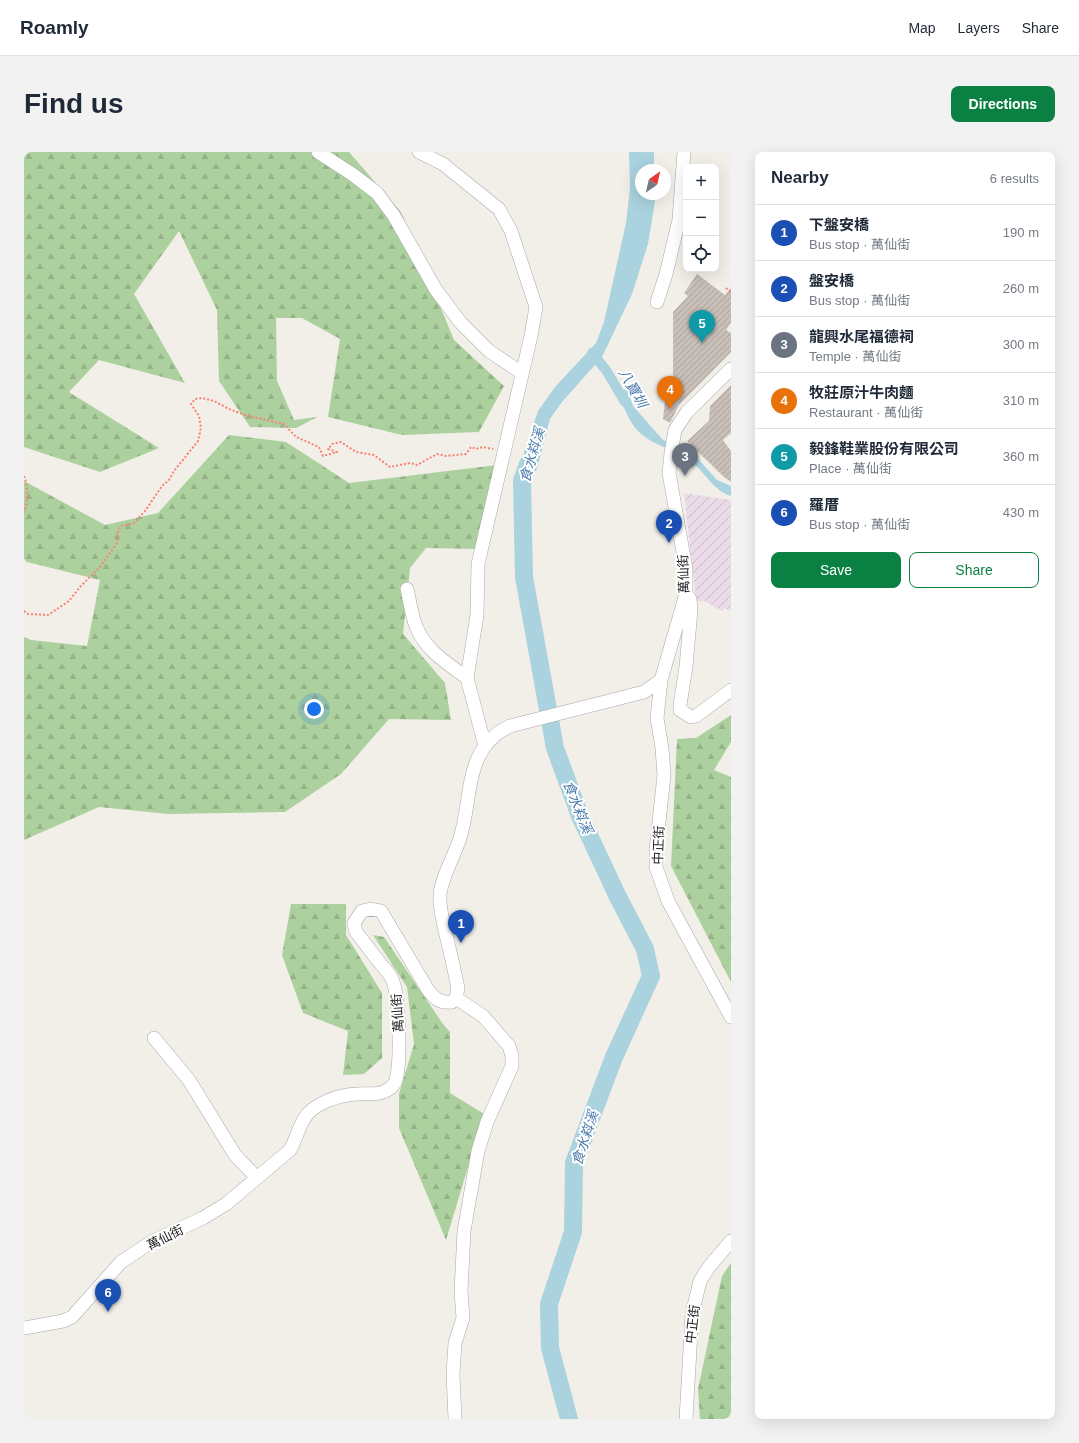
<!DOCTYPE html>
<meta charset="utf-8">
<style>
body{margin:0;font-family:Helvetica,"Noto Sans TC",sans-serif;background:#f2f2f3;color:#1f2937}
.controls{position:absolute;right:12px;top:12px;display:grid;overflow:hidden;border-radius:8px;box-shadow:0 4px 16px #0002}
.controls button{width:36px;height:36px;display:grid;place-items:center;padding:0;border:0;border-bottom:1px solid #e0e1e3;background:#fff;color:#1f2937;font:20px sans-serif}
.compass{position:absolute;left:611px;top:12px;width:36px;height:36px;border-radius:50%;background:#fff;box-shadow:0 4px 16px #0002;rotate:34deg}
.you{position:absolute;left:290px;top:557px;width:14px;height:14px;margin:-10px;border:3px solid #fff;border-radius:50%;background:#1a73e8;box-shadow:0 0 0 6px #1a73e833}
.badge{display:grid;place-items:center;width:26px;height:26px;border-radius:50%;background:#0b8043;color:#fff;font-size:13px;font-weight:700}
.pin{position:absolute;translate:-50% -33px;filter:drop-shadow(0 1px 2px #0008)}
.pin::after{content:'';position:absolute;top:21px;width:14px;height:12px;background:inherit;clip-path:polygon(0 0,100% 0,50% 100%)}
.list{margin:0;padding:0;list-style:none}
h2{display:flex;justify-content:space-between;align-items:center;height:52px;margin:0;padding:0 16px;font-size:17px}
h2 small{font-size:13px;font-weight:400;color:#747a83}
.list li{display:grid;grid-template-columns:26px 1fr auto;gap:12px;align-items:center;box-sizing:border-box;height:56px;padding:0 16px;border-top:1px solid #e0e1e3}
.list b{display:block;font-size:15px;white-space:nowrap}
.list p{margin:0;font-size:13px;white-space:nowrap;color:#747a83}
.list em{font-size:13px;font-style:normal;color:#747a83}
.actions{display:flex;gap:8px;padding:12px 16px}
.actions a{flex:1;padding:9px 0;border:1px solid #0b8043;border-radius:8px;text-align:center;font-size:14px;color:#0b8043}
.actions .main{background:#0b8043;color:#fff}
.icon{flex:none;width:22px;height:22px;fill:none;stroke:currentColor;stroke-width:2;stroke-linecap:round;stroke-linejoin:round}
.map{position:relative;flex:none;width:707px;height:1267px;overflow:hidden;border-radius:8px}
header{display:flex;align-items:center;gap:24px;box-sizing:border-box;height:56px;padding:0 20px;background:#fff;border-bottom:1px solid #e0e1e3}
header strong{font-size:19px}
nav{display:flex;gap:22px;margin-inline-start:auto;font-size:14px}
.intro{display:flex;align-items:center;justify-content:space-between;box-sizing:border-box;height:96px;padding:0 24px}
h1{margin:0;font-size:28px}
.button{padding:10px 18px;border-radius:8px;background:#0b8043;color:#fff;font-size:14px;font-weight:700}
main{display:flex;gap:24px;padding:0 24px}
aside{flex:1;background:#fff;border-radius:8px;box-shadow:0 4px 16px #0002}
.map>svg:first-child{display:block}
.industrial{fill:url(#industrial-furrows)}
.forest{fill:url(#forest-firs)}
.water{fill:#aad3df}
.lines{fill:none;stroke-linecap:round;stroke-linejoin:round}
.canal{stroke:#aad3df;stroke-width:10}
.river{stroke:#aad3df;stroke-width:18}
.building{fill:url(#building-hatch)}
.minor-casing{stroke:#a9a9a9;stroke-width:14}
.path{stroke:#fa8072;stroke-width:2;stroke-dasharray:2 2;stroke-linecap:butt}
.minor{stroke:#fff;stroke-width:13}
.labels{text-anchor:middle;stroke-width:4;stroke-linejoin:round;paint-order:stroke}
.street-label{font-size:13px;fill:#222;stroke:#fff}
.water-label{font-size:14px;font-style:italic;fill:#4a7aab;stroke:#fff}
</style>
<header>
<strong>Roamly</strong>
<nav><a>Map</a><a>Layers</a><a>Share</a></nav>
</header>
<div class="intro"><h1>Find us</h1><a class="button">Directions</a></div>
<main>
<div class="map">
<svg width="707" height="1267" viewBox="0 0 707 1267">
<defs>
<pattern id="industrial-furrows" width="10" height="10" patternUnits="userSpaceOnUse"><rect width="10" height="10" fill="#ebdbe8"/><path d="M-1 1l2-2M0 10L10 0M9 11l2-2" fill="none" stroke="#c9bcc7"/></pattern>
<pattern id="forest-firs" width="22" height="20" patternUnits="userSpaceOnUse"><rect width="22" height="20" fill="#add19e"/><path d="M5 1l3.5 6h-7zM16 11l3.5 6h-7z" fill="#95b388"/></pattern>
<pattern id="building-hatch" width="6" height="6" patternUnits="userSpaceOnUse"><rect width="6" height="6" fill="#c7bfb8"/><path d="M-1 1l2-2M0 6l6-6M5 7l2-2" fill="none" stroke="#aba49e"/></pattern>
</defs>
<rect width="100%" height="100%" fill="#f2efe9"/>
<!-- industrial -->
<path class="industrial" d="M 660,341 L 707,348 L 707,459 L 701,456 L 698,459 L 680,449 L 672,449 Z"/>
<!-- forest -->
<path class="forest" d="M 0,0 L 325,0 L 377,60 L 430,188 L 480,234 L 455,280 L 378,283 L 304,265 L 316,187 L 278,166 L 252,166 L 253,229 L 270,268 L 293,265 L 272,276 L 226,275 L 195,229 L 193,158 L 155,79 L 110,142 L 161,231 L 75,208 L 45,240 L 135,296 L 76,320 L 0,295 Z
M 205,283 L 262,290 L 325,331 L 473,313 L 453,397 L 402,396 L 386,416 L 379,482 L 421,531 L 427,568 L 365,567 L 317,622 L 261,660 L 144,662 L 75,655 L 0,688 L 0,485 L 7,488 L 63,494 L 76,428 L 3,410 L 0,407 L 0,329 L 81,373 L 134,361 Z
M 707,563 L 707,590 L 690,618 L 707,625 L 707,830 L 647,714 L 653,587 L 672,586 Z
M 267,752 L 322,752 L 322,783 L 358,841 L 358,906 L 340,922 L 319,923 L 324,879 L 279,861 L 258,803 Z
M 349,783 L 360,785 L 419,872 L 426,880 L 426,941 L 460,962 L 422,1088 L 375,976 L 375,942 L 390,892 L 383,835 Z
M 707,1111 L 707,1267 L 676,1267 L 674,1237 L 698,1124 Z"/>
<!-- water -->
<path class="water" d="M 605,0 L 630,0 L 630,18 L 617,18 L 617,42 L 631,42 L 631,49 L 624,92 L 608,142 L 578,205 L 538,250 L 526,267 L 513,317 L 498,335 L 493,331 L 497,309 L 514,259 L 531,235 L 572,191 L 580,170 L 602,71 L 606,37 Z
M 603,237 L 609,254 L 639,288 L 656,294 L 668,300 L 693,328 L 707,334 L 707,344 C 690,339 681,321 668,310 C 652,297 628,294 614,279 C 604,269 600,252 591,240 Z"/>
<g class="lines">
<!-- canal -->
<path class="canal" d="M 568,201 L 582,218 L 601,250"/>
<!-- river -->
<path class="river" d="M 504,312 L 498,329 L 500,425 L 531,596 L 556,664 L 594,745 L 621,797 L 627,824 L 590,905 L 550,1011 L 549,1080 L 525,1152 L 526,1196 L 545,1267"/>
</g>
<!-- building -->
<path class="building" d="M 673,122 L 701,143 L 707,136 L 707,171 L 702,178 L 707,181 L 707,200 L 655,253 L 646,271 L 639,267 L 641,249 L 649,247 L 649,160 L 664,144 L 660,141 Z
M 707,233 L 707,281 L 699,288 L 707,299 L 707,330 L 700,325 L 663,289 L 685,269 L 686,254 Z"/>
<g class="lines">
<defs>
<path id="minor" d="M 294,0 L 328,22 L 353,41 L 370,64 L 412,138 L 437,171 L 465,199 L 498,221
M 395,0 L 419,12 L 475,57 L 487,79 L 512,155 L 507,184 L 454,412 L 453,463 L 443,526 L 461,594
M 633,150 L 642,122 L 655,68 L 660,0
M 707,217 L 663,260 L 651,278 L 647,301 L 645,321 L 662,417 L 662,442 L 637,528 L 633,566 L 638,596 L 640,623 L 632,698 L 632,715 L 644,749 L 707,865
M 383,437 C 386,449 387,462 392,474 C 400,497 424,512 443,526
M 662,442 L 666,447 L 667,458 L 662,515 L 656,553 L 656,558 L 667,565 L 672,564 L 707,538
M 130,886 L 165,928 L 211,1003 L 233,1026
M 0,1176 L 39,1169 L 48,1165 L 97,1110 L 129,1089 L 179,1066 L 202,1052 L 266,998 C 272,988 274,977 280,967 C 289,951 315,943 333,942 C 344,941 355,944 365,937 C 368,936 371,931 372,928 C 377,910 376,841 367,825 C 364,820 360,816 356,811 C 348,801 340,790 332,780 L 330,771 L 338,759 L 347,757 L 357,759 L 404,838 C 411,847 416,851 428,850 L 432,846 L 434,836 C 430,817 426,798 421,779 C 419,768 415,755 416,743 C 417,726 431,703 436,686 C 449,645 439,596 486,574 L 620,540 L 637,528
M 431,1267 L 429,1222 L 431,1191 L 439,1166 L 437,1139 L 440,1079 L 454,999 L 463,970 L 488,914 L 488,904 L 485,894 L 459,864 L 432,846
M 662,1267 L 668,1162 L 676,1129 L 685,1115 L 707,1089"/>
</defs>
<!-- minor casing -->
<use href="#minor" class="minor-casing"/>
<!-- path -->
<path class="path" d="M 702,136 L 707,140
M 0,324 C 4,334 5,349 0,360
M 0,459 L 4,462 L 24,463 L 45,449 L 56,435 L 76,415 L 93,391 L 94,380 L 97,374 L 110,371 L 121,359 L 138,334 L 145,328 L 150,319 L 174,289 L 177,276 L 175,264 L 167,252 L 171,247 L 178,246 L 190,249 L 205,257 L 221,263 L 260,272 L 272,285 L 295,295 L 299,304 L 313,300 L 304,297 L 308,292 L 317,290 L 332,300 L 350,303 L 366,315 L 386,311 L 393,313 L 413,302 L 422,304 L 442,302 L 447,295 L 452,297 L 459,295 L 469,297"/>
<!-- minor -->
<use href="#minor" class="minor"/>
</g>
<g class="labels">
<!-- street labels -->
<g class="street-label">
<text transform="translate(659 422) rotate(-92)" y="5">萬仙街</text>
<text transform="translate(634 693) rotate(-88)" y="5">中正街</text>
<text transform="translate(373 861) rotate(-94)" y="5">萬仙街</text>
<text transform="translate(141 1085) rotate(-27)" y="5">萬仙街</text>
<text transform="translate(668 1172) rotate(-83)" y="5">中正街</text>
</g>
<!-- water labels -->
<g class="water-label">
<text transform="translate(609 236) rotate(60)" y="5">八寶圳</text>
<text transform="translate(508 303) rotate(-74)" y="5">食水嵙溪</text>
<text transform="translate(554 655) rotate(68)" y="5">食水嵙溪</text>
<text transform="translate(561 986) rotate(-72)" y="5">食水嵙溪</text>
</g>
</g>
</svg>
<div class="controls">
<button>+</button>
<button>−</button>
<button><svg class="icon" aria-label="locate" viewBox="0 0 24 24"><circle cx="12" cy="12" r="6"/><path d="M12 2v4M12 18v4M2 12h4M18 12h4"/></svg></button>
</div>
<svg class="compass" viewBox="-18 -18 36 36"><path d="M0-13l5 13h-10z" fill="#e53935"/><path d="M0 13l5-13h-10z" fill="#747a83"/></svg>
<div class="you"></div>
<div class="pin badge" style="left:437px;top:791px;background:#1a4fb4">1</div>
<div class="pin badge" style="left:645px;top:391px;background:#1a4fb4">2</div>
<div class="pin badge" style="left:661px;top:324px;background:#6b7280">3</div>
<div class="pin badge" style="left:646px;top:257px;background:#e8710a">4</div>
<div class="pin badge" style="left:678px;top:191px;background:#0f9aa8">5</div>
<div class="pin badge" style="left:84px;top:1160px;background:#1a4fb4">6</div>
</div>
<aside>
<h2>Nearby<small>6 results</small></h2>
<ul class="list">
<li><span class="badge" style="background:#1a4fb4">1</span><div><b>下盤安橋</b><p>Bus stop · 萬仙街</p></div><em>190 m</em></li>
<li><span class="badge" style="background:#1a4fb4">2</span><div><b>盤安橋</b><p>Bus stop · 萬仙街</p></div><em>260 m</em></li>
<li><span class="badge" style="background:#6b7280">3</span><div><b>龍興水尾福德祠</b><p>Temple · 萬仙街</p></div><em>300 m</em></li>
<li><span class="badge" style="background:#e8710a">4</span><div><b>牧莊原汁牛肉麵</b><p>Restaurant · 萬仙街</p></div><em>310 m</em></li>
<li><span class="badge" style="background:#0f9aa8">5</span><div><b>毅鋒鞋業股份有限公司</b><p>Place · 萬仙街</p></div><em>360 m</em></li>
<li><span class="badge" style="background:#1a4fb4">6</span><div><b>羅厝</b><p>Bus stop · 萬仙街</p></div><em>430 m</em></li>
</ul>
<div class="actions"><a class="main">Save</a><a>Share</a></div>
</aside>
</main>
